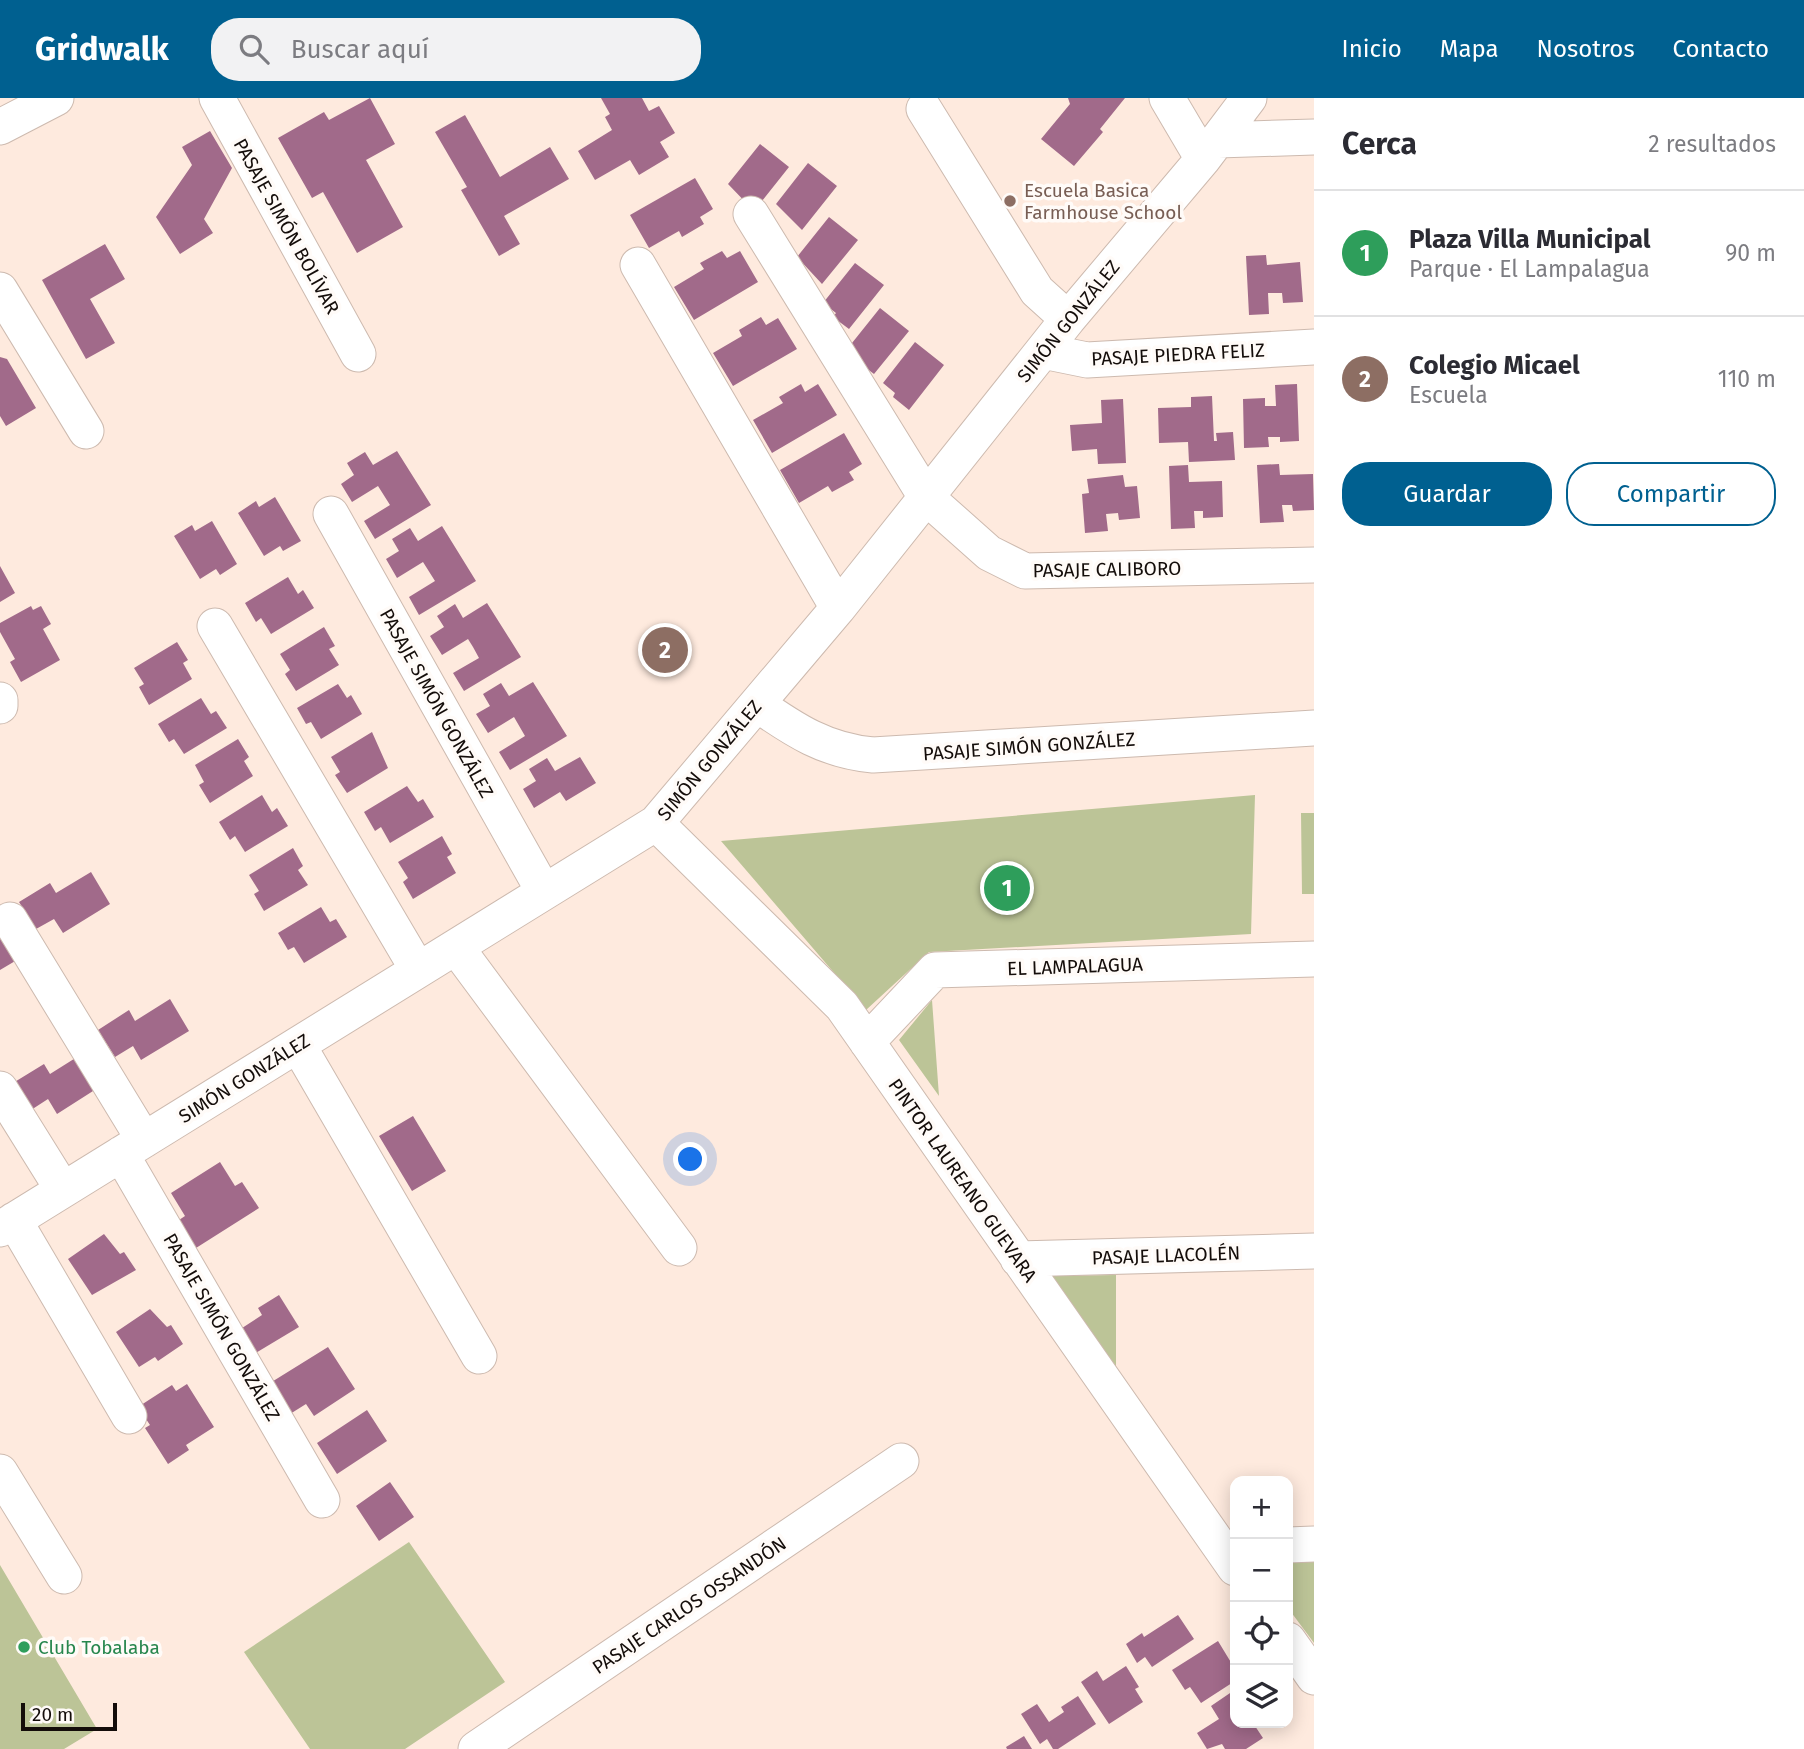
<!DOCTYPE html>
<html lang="es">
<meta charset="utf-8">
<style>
body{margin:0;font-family:"Fira Sans",sans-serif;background:#f2f2f3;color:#2b2b33}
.controls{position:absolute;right:21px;bottom:21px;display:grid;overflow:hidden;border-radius:14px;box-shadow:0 4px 18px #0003}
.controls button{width:63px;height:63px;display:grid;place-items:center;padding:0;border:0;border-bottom:2px solid #e1e1e2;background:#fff;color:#2b2b33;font:35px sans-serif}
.scale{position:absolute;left:21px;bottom:18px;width:96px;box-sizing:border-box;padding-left:7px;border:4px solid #140d0a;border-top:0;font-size:19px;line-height:24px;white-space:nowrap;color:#140d0a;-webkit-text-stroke:5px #fffbf8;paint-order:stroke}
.you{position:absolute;left:691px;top:1062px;width:24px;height:24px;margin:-18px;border:5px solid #fff;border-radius:50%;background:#1a73e8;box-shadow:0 0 0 10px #1a73e833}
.badge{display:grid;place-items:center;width:46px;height:46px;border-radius:50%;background:#006090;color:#fff;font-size:23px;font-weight:700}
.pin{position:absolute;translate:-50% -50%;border:4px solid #fff;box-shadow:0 2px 7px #0006}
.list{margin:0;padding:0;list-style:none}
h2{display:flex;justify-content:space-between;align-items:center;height:91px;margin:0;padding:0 28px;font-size:30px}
h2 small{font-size:23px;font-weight:400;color:#7c7c81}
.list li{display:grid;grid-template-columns:46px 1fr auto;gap:21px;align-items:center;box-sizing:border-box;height:126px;padding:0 28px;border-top:2px solid #e1e1e2}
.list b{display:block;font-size:26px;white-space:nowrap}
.list p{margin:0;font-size:23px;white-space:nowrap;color:#7c7c81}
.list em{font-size:23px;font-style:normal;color:#7c7c81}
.actions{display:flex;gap:14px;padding:21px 28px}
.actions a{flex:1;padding:16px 0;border:2px solid #006090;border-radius:28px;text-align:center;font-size:24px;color:#006090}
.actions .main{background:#006090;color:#fff}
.icon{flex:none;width:38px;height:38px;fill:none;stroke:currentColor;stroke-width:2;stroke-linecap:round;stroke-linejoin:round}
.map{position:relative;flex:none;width:1314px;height:1651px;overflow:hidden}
header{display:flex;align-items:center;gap:42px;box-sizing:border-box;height:98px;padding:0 35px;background:#006090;color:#fff}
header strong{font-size:33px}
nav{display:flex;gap:38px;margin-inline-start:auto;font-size:24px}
.search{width:490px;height:63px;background:#f2f2f3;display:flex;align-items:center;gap:18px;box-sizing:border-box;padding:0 24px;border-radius:28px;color:#7c7c81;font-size:26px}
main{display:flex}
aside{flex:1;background:#fff}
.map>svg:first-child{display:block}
.green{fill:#bcc497}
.building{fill:#a16a8a}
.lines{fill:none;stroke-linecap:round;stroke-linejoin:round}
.minor-casing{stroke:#cdbaaf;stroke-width:37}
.minor{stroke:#fff;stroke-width:35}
.education-dot{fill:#8d6e63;stroke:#fffbf8;stroke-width:2.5}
.leisure-dot{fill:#2e9e5b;stroke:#fffbf8;stroke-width:2.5}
.labels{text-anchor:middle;stroke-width:7;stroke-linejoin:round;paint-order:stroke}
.education-label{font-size:19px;fill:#785e54;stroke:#fffbf8;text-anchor:start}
.street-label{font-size:19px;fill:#140d0a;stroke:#fffbf8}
.leisure-label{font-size:19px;fill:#27864d;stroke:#fffbf8;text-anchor:start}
</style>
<header>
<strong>Gridwalk</strong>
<div class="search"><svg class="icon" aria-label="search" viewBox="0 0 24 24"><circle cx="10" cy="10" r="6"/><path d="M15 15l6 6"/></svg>Buscar aquí</div>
<nav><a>Inicio</a><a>Mapa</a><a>Nosotros</a><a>Contacto</a></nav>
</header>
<main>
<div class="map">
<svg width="1314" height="1651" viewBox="0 0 1314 1651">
<rect width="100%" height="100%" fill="#feeade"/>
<!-- green -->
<path class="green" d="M 1255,697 L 1251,836 L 929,854 L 866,912 L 721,743 Z
M 1301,715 L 1314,715 L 1314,796 L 1302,796 Z
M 932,902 L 939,998 L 899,942 Z
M 1116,1177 L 1116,1270 L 1045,1178 Z
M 409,1444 L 505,1584 L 405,1651 L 310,1651 L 244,1554 Z
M 1314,1459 L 1314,1545 L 1288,1510 L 1288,1460 Z
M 0,1467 L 97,1631 L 64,1651 L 0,1651 Z"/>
<!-- building -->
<path class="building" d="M 370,0 L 395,46 L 366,62 L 403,129 L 357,155 L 323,94 L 312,100 L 278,40 L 324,14 L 329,22 Z
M 601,0 L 642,0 L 649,13 L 659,8 L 675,35 L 660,44 L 669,59 L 639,77 L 630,62 L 595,82 L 578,53 L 612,32 L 605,19 L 610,16 Z
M 1068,0 L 1125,0 L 1100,31 L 1103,34 L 1074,68 L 1041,41 L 1070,6 Z
M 465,17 L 500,79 L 550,49 L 569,81 L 504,118 L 520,146 L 499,158 L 461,92 L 467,89 L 435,34 Z
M 210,33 L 232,70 L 204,121 L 213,135 L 180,156 L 156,119 L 192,67 L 182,49 Z
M 760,46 L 789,69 L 754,113 L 728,86 Z
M 808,65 L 837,88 L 802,132 L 776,106 Z
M 695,80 L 713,111 L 700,119 L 704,126 L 682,139 L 679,133 L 649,150 L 630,117 Z
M 829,119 L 858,142 L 822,186 L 797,159 Z
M 105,146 L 125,181 L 90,201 L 115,245 L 86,261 L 42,182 Z
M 722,153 L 727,160 L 740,153 L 758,184 L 694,222 L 674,189 L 704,171 L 700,165 Z
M 1266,157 L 1267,167 L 1300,164 L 1303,204 L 1283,205 L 1282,195 L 1268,195 L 1269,216 L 1249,217 L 1246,158 Z
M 855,165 L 884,187 L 849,231 L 833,219 L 836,215 L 823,205 Z
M 880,210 L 909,233 L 874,276 L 858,264 L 848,250 Z
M 761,219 L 766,227 L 778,220 L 797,251 L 733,288 L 713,255 L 742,238 L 739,232 Z
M 915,244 L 944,267 L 909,312 L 893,299 L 895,295 L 883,285 Z
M 0,259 L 7,261 L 36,310 L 6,328 L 0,318 Z
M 801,286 L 805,294 L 818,286 L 837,317 L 772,355 L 753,322 L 783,305 L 779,299 Z
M 1297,286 L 1299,343 L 1280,344 L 1280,339 L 1268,339 L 1269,349 L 1244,350 L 1243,301 L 1265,300 L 1265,308 L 1276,308 L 1275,287 Z
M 1212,298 L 1214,343 L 1217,343 L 1216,335 L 1233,334 L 1235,362 L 1189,364 L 1188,344 L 1159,345 L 1158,310 L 1191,309 L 1191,299 Z
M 1123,301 L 1126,365 L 1098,366 L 1097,351 L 1072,353 L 1070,327 L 1102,325 L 1101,302 Z
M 844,335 L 862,366 L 849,374 L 854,382 L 832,394 L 828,388 L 799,405 L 780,372 Z
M 397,353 L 431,407 L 375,441 L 364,423 L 390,407 L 378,388 L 352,404 L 341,386 L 354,377 L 347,365 L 365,354 L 373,367 Z
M 1279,366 L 1280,377 L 1313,376 L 1314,412 L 1293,413 L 1292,407 L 1282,407 L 1284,424 L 1260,425 L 1257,367 Z
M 1188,367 L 1189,384 L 1222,383 L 1223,419 L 1203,420 L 1203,413 L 1194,413 L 1195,430 L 1171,431 L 1169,368 Z
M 1123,377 L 1125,389 L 1137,388 L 1140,420 L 1119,422 L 1118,415 L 1106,416 L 1108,433 L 1085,435 L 1082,396 L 1089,395 L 1087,381 Z
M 275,399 L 301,443 L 283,453 L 280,448 L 264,458 L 238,415 L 256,403 L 259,409 Z
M 212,423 L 237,466 L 220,477 L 216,471 L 200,481 L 174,438 L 192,427 L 195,433 Z
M 442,428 L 476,483 L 419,517 L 409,499 L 435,483 L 423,464 L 397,480 L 386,461 L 399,453 L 392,441 L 410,430 L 418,443 Z
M 0,468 L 15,495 L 0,504 Z
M 288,479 L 298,496 L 303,492 L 314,510 L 271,536 L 261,520 L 256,524 L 245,505 Z
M 487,505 L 521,559 L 464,593 L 453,575 L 479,560 L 473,549 L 468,541 L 442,557 L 430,538 L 444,529 L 437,518 L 455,506 L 463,520 Z
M 31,508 L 33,512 L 41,508 L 51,526 L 43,531 L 60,562 L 21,584 L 10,564 L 15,561 L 0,534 L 0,525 Z
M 324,529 L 335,548 L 329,551 L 339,567 L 296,593 L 285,576 L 290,572 L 280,556 Z
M 177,544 L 188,562 L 183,565 L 192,581 L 149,607 L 139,589 L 144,586 L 134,570 Z
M 533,584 L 567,638 L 510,672 L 499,654 L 525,638 L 514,619 L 488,635 L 476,616 L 490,608 L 483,596 L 501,585 L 509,598 Z
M 338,586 L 347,600 L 351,597 L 362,616 L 321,641 L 311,624 L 306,626 L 297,610 Z
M 201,600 L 211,616 L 216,613 L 227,630 L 184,656 L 174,641 L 169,644 L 158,626 Z
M 372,634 L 388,670 L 347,695 L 335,677 L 340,674 L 331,659 Z
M 238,641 L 249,659 L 244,663 L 253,678 L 210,705 L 199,687 L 204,684 L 195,667 Z
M 580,659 L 596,685 L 566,703 L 560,694 L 534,710 L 523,691 L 536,683 L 529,671 L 547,660 L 555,673 Z
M 407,688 L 418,704 L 423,701 L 434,719 L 390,745 L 381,729 L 375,733 L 364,714 Z
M 262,697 L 272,714 L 277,710 L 288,728 L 245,754 L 235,738 L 230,742 L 219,724 Z
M 442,738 L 452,756 L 447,759 L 456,775 L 413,801 L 403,784 L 408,780 L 398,764 Z
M 293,750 L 303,768 L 298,772 L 308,787 L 264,813 L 254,796 L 259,793 L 249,777 Z
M 91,774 L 110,806 L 63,835 L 54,821 L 36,831 L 19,804 L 50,785 L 56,795 Z
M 321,809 L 330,824 L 336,821 L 347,839 L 304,865 L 294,849 L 288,852 L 278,835 Z
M 0,828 L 27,856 L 0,872 Z
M 170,901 L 189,933 L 141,962 L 133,948 L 115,959 L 98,932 L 129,912 L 135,923 Z
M 85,954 L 104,986 L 57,1016 L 48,1001 L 31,1012 L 13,985 L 44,966 L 50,976 Z
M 413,1018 L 446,1073 L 412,1093 L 379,1038 Z
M 220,1064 L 235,1088 L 242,1084 L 259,1110 L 196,1150 L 179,1122 L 185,1118 L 171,1095 Z
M 104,1136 L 120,1156 L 124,1154 L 136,1172 L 92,1197 L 68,1161 Z
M 279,1197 L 299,1229 L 254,1256 L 239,1232 L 262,1217 L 258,1210 Z
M 150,1211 L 167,1229 L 171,1227 L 183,1246 L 158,1263 L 155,1259 L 139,1269 L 116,1234 Z
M 328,1249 L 355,1291 L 314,1318 L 306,1306 L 290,1316 L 270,1285 Z
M 187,1286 L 214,1329 L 186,1347 L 189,1352 L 168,1366 L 145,1330 L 150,1327 L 138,1309 L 172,1287 L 176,1293 Z
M 367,1312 L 387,1343 L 337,1376 L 317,1345 Z
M 390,1384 L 414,1419 L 379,1443 L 356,1408 Z
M 1178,1517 L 1194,1541 L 1152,1569 L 1145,1559 L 1137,1565 L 1126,1546 L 1142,1535 L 1144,1539 Z
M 1218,1543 L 1235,1571 L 1235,1583 L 1201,1605 L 1190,1589 L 1185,1592 L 1172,1572 Z
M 1126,1568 L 1139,1589 L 1135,1591 L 1143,1604 L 1109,1626 L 1081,1584 L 1097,1573 L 1103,1583 Z
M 1233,1593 L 1235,1625 L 1253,1625 L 1263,1640 L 1246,1651 L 1225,1651 L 1222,1646 L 1207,1651 L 1197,1635 L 1219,1621 L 1211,1608 Z
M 1078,1598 L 1096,1626 L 1058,1651 L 1053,1651 L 1047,1641 L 1040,1646 L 1021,1616 L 1037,1606 L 1049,1624 L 1064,1614 L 1061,1609 Z
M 1024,1638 L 1032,1651 L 1007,1651 L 1006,1649 Z"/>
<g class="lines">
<defs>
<path id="minor" d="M 217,0 L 358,256
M 1167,0 L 1203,61
M 924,11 L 1037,193 L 1068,221
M 0,29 L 56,0
M 1218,42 L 1314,39
M 751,116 L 926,399 L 989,455 L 1025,473 L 1314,467
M 638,167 L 838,510
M 0,192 L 86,333
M 1043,253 L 1087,262 L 1314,249
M 331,416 L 544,794
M 215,528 L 418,872
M 0,602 L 0,608
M 757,606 C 794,632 826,653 873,657 L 1314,630
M 656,725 L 842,908 L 1235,1470
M 10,822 L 144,1042
M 456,849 L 679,1150
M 867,944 L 935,872 L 1314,861
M 298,947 L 479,1258
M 0,991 L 63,1092
M 121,1056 L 322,1402
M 14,1122 L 129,1318
M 0,1131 L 656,725 L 838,510 L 1068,221 L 1203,61 L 1249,0
M 1018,1161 L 1314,1153
M 0,1374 L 64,1478
M 1288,1447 L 1314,1446
M 1288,1542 L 1314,1579
M 476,1651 L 901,1363"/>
</defs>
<!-- minor casing -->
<use href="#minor" class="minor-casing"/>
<!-- minor -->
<use href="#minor" class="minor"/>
</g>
<!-- markers -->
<circle class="education-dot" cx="1010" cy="103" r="7"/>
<circle class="leisure-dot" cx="24" cy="1549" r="7"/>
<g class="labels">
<!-- education labels -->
<g class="education-label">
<text x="1024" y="99">Escuela Basica<tspan x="1024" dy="22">Farmhouse School</tspan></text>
</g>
<!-- street labels -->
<g class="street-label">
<text transform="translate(287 128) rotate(61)" y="7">PASAJE SIMÓN BOLÍVAR</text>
<text transform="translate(1068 223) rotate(-51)" y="7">SIMÓN GONZÁLEZ</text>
<text transform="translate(1178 256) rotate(-3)" y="7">PASAJE PIEDRA FELIZ</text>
<text transform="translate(1107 471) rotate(-1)" y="7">PASAJE CALIBORO</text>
<text transform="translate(437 605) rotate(61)" y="7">PASAJE SIMÓN GONZÁLEZ</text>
<text transform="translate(1029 648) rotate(-4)" y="7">PASAJE SIMÓN GONZÁLEZ</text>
<text transform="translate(709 662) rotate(-50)" y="7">SIMÓN GONZÁLEZ</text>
<text transform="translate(1075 868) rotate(-2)" y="7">EL LAMPALAGUA</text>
<text transform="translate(244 980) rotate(-32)" y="7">SIMÓN GONZÁLEZ</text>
<text transform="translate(963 1082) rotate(55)" y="7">PINTOR LAUREANO GUEVARA</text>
<text transform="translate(1166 1157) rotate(-2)" y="7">PASAJE LLACOLÉN</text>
<text transform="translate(222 1229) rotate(60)" y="7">PASAJE SIMÓN GONZÁLEZ</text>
<text transform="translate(689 1507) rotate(-34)" y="7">PASAJE CARLOS OSSANDÓN</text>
</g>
<!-- leisure labels -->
<g class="leisure-label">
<text x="38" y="1556">Club Tobalaba</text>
</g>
</g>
</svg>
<div class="controls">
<button>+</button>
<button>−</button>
<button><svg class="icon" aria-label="locate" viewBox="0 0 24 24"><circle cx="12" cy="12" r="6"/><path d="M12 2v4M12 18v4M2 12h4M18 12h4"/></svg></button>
<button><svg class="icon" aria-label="layers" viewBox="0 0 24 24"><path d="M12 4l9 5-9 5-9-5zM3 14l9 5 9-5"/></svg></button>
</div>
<div class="scale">20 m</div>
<div class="you"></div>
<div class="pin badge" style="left:1007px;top:790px;background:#2e9e5b">1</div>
<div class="pin badge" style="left:665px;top:552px;background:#8d6e63">2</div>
</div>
<aside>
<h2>Cerca<small>2 resultados</small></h2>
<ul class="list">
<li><span class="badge" style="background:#2e9e5b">1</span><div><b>Plaza Villa Municipal</b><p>Parque · El Lampalagua</p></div><em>90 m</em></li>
<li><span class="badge" style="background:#8d6e63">2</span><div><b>Colegio Micael</b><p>Escuela</p></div><em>110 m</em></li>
</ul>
<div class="actions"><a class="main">Guardar</a><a>Compartir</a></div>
</aside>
</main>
